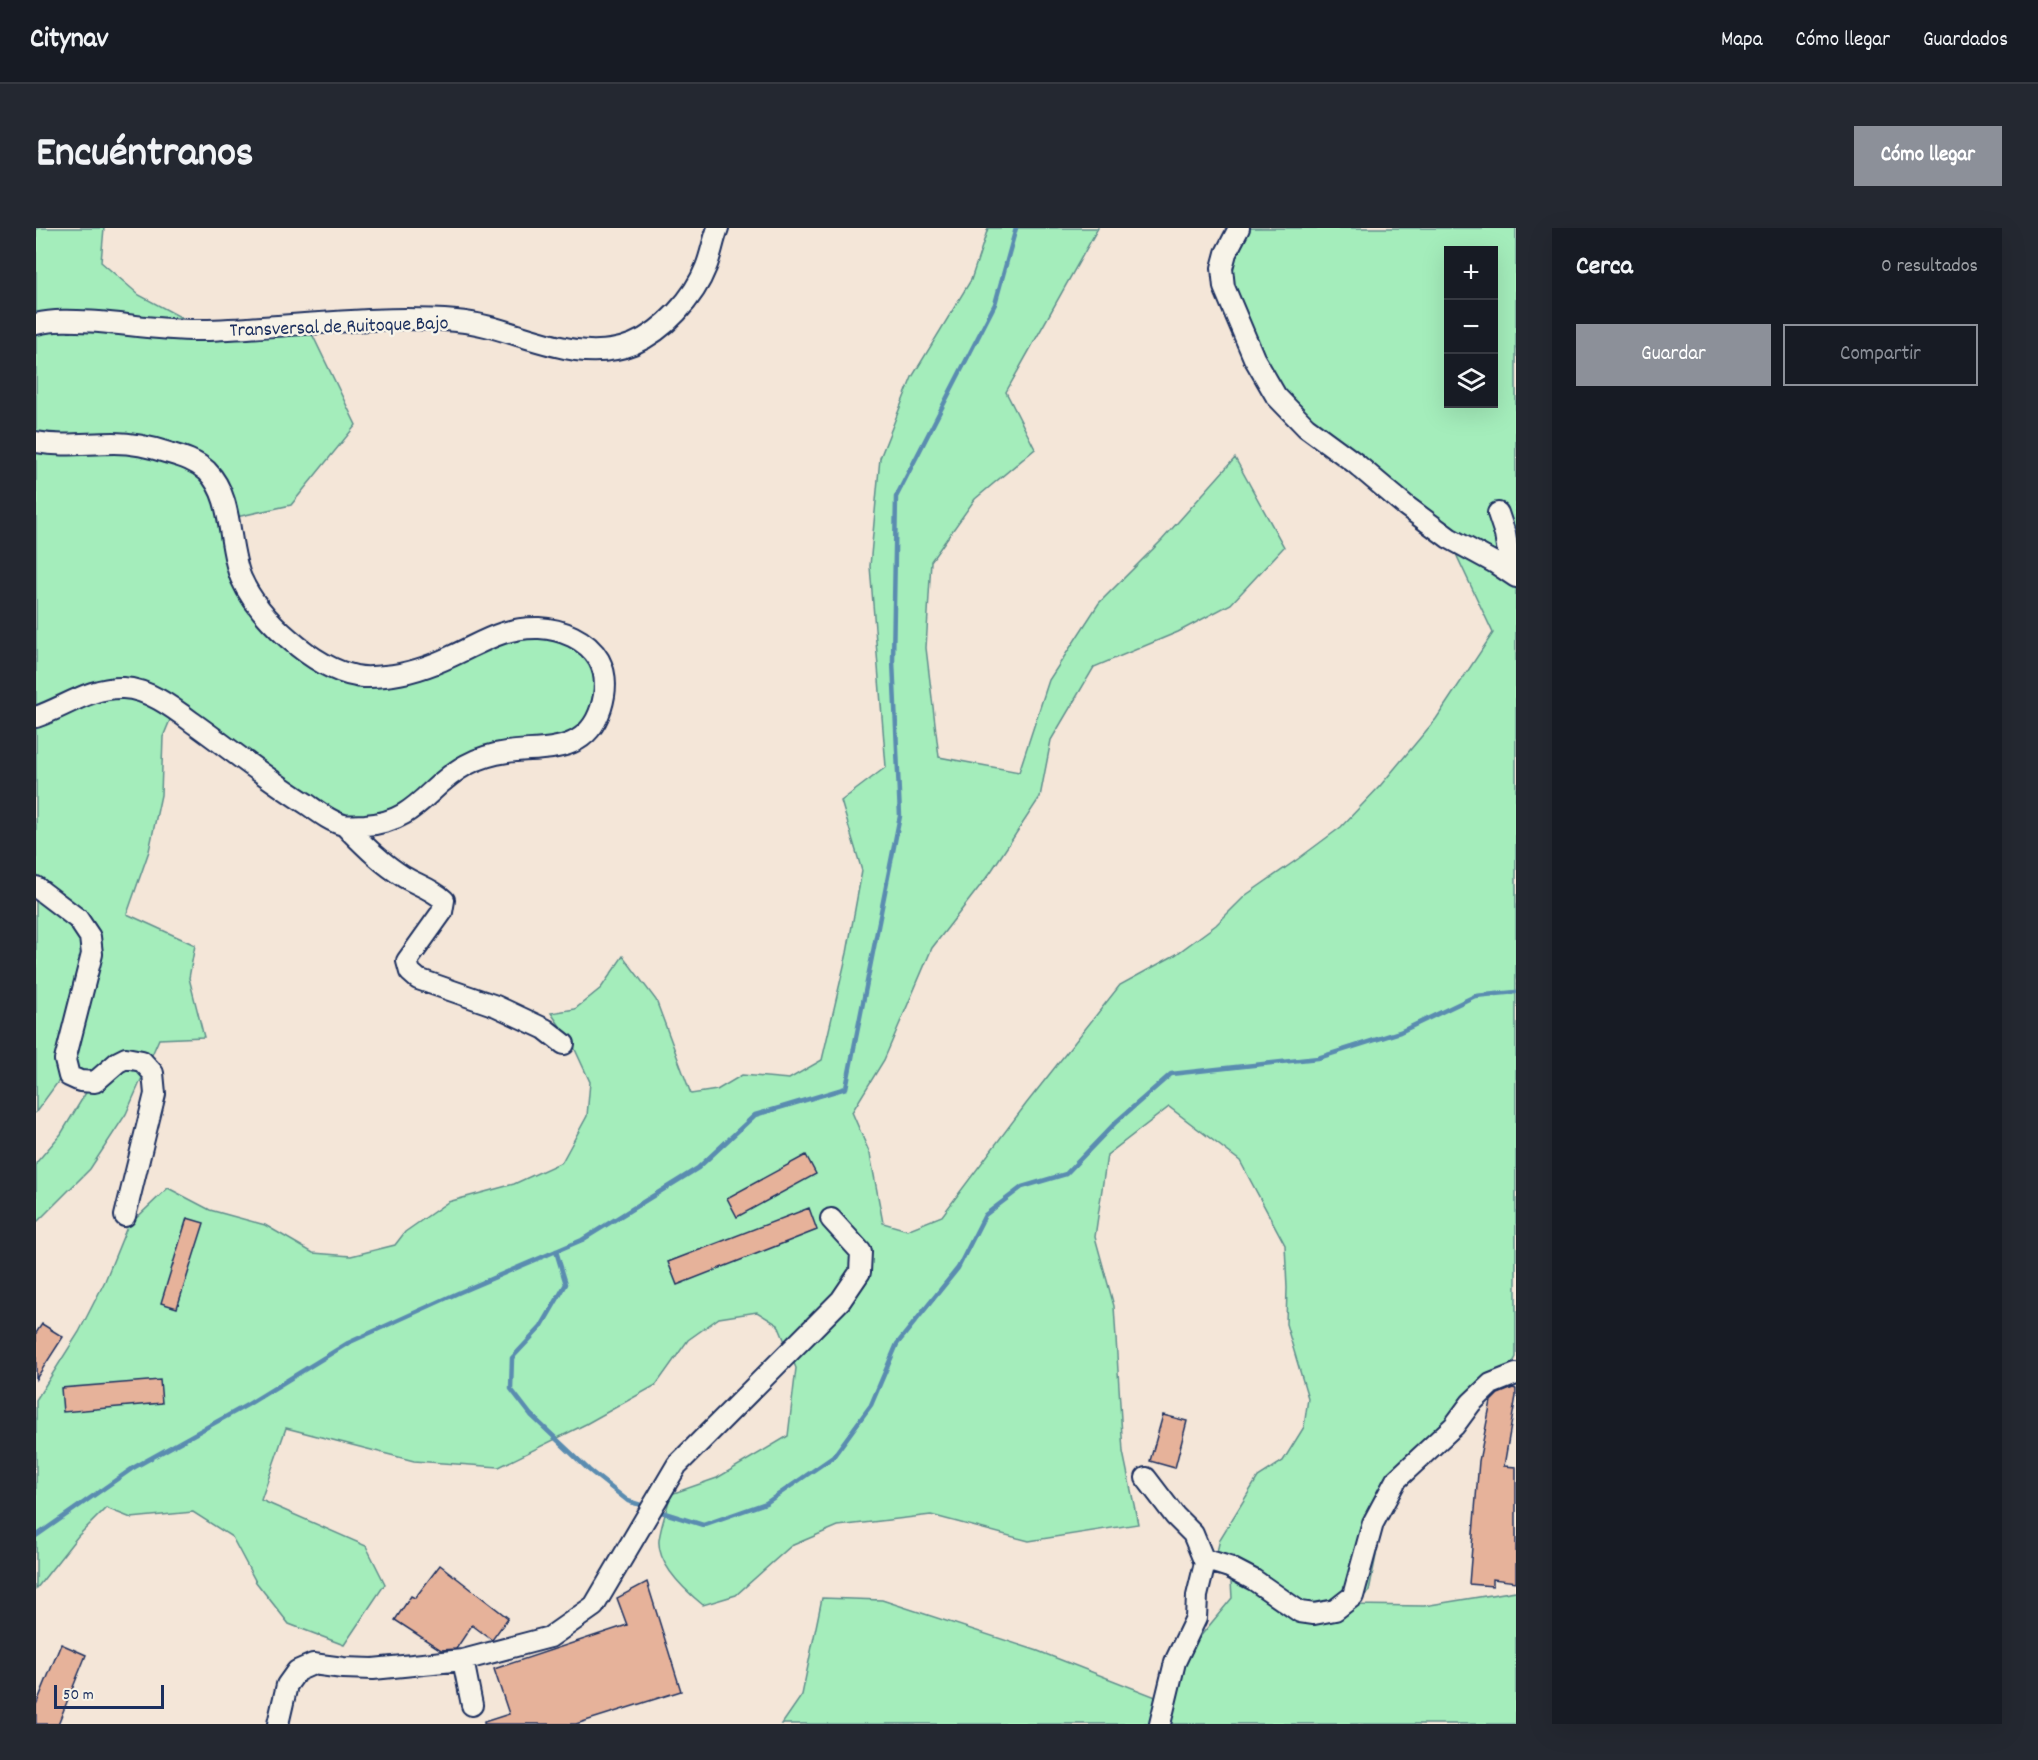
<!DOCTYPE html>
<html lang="es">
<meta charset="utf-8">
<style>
body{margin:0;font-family:Dekko,sans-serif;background:#242831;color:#f1f3f6}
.controls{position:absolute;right:18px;top:18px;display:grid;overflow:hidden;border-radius:0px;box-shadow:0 6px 24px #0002}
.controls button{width:54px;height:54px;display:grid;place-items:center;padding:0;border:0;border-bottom:2px solid #363941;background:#171b24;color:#f1f3f6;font:30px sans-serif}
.scale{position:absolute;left:18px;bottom:15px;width:110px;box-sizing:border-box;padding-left:6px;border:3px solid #1b2f5e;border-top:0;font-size:16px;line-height:21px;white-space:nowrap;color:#1b2f5e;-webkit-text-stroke:4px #f7f3e8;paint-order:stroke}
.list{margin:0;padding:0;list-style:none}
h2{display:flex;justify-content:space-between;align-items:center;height:78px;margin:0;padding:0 24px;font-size:26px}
h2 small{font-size:20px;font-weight:400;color:#9ea1a6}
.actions{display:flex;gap:12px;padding:18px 24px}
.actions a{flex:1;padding:14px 0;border:2px solid #8c9099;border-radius:0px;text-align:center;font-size:21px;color:#8c9099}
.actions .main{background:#8c9099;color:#fff}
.icon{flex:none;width:33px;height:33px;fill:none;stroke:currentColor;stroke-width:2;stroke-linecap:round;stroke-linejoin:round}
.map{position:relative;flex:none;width:1480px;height:1496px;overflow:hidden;border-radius:0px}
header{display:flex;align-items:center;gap:36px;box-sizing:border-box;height:84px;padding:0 30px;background:#171b24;border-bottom:2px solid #363941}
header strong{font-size:28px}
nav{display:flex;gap:33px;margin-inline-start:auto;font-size:21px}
.intro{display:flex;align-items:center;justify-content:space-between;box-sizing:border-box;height:144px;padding:0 36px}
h1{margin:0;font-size:42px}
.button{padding:15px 27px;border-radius:0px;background:#8c9099;color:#fff;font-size:21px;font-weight:700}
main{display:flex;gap:36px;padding:0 36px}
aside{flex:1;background:#171b24;border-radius:0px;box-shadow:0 6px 24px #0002}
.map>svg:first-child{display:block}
.green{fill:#a4edbb;stroke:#608e8c;stroke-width:1.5;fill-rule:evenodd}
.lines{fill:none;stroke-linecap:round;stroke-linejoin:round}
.stream{stroke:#5a8cb0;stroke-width:4.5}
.building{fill:#e6b29a;stroke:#1b2f5e;stroke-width:1.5}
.minor-casing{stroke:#1b2f5e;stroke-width:24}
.minor{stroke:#f7f3e8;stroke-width:20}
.labels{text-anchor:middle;stroke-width:5;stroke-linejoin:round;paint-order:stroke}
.street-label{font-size:20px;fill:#1b2f5e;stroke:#f7f3e8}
</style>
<header>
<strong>Citynav</strong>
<nav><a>Mapa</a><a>Cómo llegar</a><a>Guardados</a></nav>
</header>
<div class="intro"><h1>Encuéntranos</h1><a class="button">Cómo llegar</a></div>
<main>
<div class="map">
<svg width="1480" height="1496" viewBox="0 0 1480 1496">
<rect width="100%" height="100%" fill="#f4e6d8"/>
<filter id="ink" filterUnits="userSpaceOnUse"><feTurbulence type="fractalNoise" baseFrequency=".0167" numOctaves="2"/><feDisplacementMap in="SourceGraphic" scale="12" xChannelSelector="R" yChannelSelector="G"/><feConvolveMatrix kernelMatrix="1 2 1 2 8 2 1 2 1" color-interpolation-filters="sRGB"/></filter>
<g filter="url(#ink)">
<!-- green -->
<path class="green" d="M 0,0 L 68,0 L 65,34 L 103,67 L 163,99 L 260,94 L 277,108 L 320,197 L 255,277 L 191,291 L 221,377 L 292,435 L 347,445 L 483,398 L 553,417 L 567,466 L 541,508 L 472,521 L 365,585 L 306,593 L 139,480 L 127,509 L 125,567 L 113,623 L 91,686 L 159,717 L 153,750 L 168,809 L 123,811 L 90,886 L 54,941 L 0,995 L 0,935 L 25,906 L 54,858 L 24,851 L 0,884 Z
M 952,0 L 1062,0 L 970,164 L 999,221 L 939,271 L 895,333 L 890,420 L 903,529 L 983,544 L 1013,452 L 1063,375 L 1126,312 L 1199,230 L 1248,319 L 1195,376 L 1142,404 L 1058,439 L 1015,512 L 1004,569 L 954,645 L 896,720 L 848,832 L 816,884 L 834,926 L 847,995 L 871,1002 L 906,988 L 990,876 L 1084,757 L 1139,727 L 1180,697 L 1210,667 L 1262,631 L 1305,599 L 1344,558 L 1400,491 L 1457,405 L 1411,307 L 1240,168 L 1188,59 L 1203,0 L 1480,0 L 1480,1129 L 1475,1138 L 1350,1277 L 1333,1363 L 1318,1377 L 1388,1378 L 1480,1363 L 1480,1496 L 746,1496 L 766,1467 L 786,1370 L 846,1372 L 1002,1423 L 1140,1477 L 1144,1442 L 1158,1416 L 1196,1370 L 1195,1353 L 1181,1324 L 1184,1311 L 1222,1249 L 1247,1233 L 1268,1199 L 1272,1170 L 1250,1096 L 1251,1060 L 1249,1017 L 1204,933 L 1133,879 L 1071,927 L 1059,1009 L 1078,1078 L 1087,1224 L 1102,1296 L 993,1313 L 895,1287 L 802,1298 L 755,1318 L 700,1367 L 667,1377 C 650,1363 621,1337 623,1312 C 625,1297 631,1281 635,1266 L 681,1250 L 752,1208 L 760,1140 L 742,1097 L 721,1084 L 683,1090 L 652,1112 L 620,1157 L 550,1196 L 463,1239 L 378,1233 L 250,1200 L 225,1272 L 330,1318 L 349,1356 L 308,1417 L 253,1396 L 220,1354 L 196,1309 L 157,1284 L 95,1290 L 70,1280 L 42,1308 L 0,1361 L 0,1172 L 43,1104 L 69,1053 L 91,999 L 132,960 L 174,982 L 229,997 L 277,1025 L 315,1028 L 359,1017 L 369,1004 L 412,974 L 478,956 L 526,934 L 551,888 L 554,854 L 537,817 L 515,785 L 539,781 L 565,760 L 587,728 L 620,772 L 655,866 L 681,862 L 706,847 L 753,851 L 786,832 L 811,725 L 826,643 L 805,573 L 850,539 L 834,338 L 844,230 L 876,149 L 935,52 ZM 1412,22 L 1458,22 L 1458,176 L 1412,176 Z"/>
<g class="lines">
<!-- stream -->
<path class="stream" d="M 520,1023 L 530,1056 L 505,1099 L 476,1130 L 475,1161 L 495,1187 L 553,1242 L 592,1273 L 611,1279
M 619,1282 L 667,1297 L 730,1275 L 797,1229 L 835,1177 L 861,1116 L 922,1040 L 949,987 L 986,959 L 1030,946 L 1080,894 L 1135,846 L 1282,830 L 1364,804 L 1439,768 L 1480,764
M 0,1308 L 97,1240 L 211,1177 L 312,1115 L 422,1065 L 546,1012 L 662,940 L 719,887 L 810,860 L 864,588 L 857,433 L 860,269 L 959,76 L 980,0"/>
</g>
<!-- building -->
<path class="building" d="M 770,927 L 780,946 L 701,989 L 691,970 Z
M 773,980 L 781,1002 L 641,1057 L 632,1034 Z
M 151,990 L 168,995 L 141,1080 L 125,1075 Z
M 6,1096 L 27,1109 L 0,1151 L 0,1105 Z
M 124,1152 L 126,1175 L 27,1184 L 25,1160 Z
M 1477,1160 L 1480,1161 L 1480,1168 L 1468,1238 L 1480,1239 L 1480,1354 L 1457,1351 L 1457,1358 L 1433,1356 L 1443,1233 L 1455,1173 L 1462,1166 Z
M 1127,1187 L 1151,1193 L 1139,1240 L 1114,1233 Z
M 404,1337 L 472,1390 L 456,1412 L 436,1397 L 420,1421 L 405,1422 L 359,1392 L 375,1368 L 379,1370 Z
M 611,1354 L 645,1463 L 540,1496 L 448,1496 L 448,1494 L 473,1486 L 458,1441 L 591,1397 L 581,1370 Z
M 25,1416 L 50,1427 L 22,1496 L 0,1496 L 0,1477 Z"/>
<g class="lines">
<defs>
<path id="minor" d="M 1203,0 L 1190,25 L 1186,40 L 1188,59 L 1218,130 L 1240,168 L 1270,199 L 1319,235 L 1370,278 L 1413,310 L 1459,335 L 1480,349
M 0,96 C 21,91 42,93 63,94 C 97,97 133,103 167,102 C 251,100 336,86 420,93 C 478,97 537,140 597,116 C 628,103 658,70 670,39 C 675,27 677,13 682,0
M 0,214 C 27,219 50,215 78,215 C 96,215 115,219 133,225 C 147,229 160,233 171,243 C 198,270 191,316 205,350 C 222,389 277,440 320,448 C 328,450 340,449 349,448 C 372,446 395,438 416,428 C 447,414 467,399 503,400 C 525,401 551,411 563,432 C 571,447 570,464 565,480 C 550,527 509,519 471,524 C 456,526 443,530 430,537 C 391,558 381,594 329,597 C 323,597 314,598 308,597 C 295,594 281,583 271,576 C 231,551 194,521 156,494 C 136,479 112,461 87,460 C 55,459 29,479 0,489
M 1462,285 L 1469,306 L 1473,331
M 308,597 C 327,616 345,635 368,649 C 382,657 396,661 408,672 L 406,684 L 371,733 L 374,744 L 382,751 L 460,778 L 509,801 L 528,816
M 0,659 L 42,691 L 54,709 L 56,726 L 29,832 L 33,848 L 44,853 L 59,854 L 82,834 L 90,830 L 106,833 L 117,845 L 119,866 L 89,988
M 1110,1250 L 1139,1288 L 1157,1306 L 1169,1335
M 427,1432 L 436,1477
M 242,1496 L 251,1457 L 261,1443 L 277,1436 L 307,1440 L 337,1441 L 427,1432 L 514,1409 L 558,1378 L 641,1237 L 805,1072 L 824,1044 L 825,1024 L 795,991
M 1124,1496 L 1139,1434 L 1160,1390 L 1161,1368 L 1169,1335 L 1177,1334 L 1193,1339 L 1218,1352 L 1264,1384 L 1278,1386 L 1299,1382 L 1317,1368 L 1337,1295 L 1360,1252 L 1418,1198 L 1435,1175 L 1455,1156 L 1480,1146"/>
</defs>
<!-- minor casing -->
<use href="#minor" class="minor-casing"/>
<!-- minor -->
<use href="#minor" class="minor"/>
</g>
</g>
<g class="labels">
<!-- street labels -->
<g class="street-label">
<text transform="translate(303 97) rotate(-2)" y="7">Transversal de Ruitoque Bajo</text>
</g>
</g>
</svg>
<div class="controls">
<button>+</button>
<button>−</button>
<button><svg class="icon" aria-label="layers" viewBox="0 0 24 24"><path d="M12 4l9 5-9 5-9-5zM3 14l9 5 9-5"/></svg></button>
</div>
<div class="scale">50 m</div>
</div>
<aside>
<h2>Cerca<small>0 resultados</small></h2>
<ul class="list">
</ul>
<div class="actions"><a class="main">Guardar</a><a>Compartir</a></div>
</aside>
</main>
